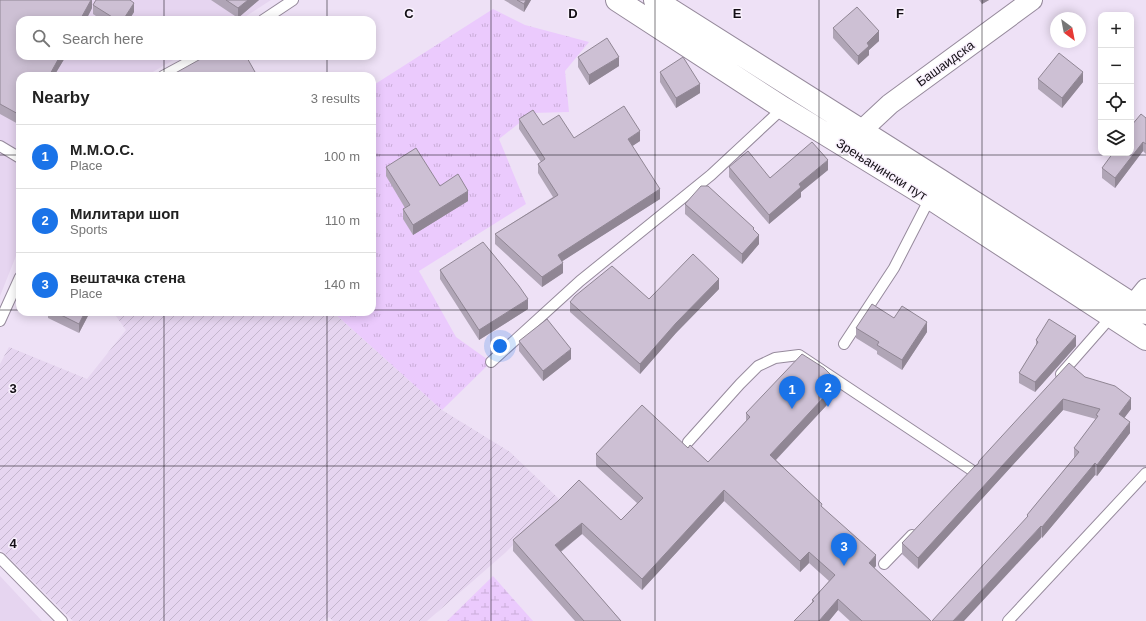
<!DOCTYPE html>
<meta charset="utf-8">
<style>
body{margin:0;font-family:Arial,sans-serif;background:#f6f6f6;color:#222}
.controls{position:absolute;right:12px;top:12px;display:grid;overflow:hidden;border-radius:8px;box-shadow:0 2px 10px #0003}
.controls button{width:36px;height:36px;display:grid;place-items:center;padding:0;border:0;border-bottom:1px solid #e0e0e0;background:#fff;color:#222;font:20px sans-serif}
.compass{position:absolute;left:1050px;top:12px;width:36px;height:36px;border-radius:50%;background:#fff;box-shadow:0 2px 10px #0003;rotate:148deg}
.you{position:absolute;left:500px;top:346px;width:14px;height:14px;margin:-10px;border:3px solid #fff;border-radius:50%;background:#1a73e8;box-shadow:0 0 0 6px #1a73e833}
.badge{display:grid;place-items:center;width:26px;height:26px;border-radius:50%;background:#1a73e8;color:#fff;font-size:13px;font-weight:700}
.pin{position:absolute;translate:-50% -33px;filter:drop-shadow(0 1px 2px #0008)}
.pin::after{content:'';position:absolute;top:21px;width:14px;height:12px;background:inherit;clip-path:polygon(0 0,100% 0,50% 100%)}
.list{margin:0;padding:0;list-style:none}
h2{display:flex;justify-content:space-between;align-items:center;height:52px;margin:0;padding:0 16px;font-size:17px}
h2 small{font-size:13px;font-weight:400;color:#767676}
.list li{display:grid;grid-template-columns:26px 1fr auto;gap:12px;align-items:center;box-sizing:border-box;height:64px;padding:0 16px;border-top:1px solid #e0e0e0}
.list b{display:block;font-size:15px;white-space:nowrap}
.list p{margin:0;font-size:13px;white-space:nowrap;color:#767676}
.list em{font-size:13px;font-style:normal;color:#767676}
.icon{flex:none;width:22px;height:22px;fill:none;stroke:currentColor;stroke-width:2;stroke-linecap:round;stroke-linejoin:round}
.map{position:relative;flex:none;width:1146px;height:621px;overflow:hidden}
.search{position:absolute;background:#fff;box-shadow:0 2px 10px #0003;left:16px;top:16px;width:360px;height:44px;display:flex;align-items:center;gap:10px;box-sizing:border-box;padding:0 14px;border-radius:12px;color:#767676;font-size:15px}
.panel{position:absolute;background:#fff;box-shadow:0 2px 10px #0003;left:16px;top:72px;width:360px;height:244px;border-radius:12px}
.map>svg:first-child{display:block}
.built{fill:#e6d5f0}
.industrial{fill:url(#industrial-furrows)}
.grass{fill:url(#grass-tufts)}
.wetland{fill:url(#wetland-marsh)}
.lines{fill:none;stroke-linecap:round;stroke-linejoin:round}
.service-casing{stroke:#968a9c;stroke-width:12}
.minor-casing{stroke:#968a9c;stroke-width:22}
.secondary-casing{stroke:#968a9c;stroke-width:24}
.service{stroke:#fff;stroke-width:10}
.minor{stroke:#fff;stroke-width:20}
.secondary{stroke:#fff;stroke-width:22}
.wall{fill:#b0a5b6}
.shaded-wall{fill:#908694}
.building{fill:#cdc0d4;stroke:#908694}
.grid{fill:none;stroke:#130f15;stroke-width:1;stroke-opacity:0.55}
.labels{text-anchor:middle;stroke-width:3;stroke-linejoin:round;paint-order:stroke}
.street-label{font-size:13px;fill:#130f15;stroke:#f9f1fd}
.grid-label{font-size:13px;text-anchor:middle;font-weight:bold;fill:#130f15;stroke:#f9f1fd;stroke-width:3;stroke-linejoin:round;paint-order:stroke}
</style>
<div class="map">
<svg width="1146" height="621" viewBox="0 0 1146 621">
<defs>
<pattern id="industrial-furrows" width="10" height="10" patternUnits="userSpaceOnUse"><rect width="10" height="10" fill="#e6d5f0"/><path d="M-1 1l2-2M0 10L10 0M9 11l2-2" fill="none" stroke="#c4b6cd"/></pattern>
<pattern id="grass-tufts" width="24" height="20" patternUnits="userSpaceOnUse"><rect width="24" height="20" fill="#ebcafd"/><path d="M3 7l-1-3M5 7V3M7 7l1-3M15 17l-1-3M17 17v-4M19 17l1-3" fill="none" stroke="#c9acd8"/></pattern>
<pattern id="wetland-marsh" width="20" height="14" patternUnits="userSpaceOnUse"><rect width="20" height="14" fill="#ebcafd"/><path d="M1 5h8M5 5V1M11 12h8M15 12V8" fill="none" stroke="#c9acd8"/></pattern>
</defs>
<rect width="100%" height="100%" fill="#eee1f6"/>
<!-- built -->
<path class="built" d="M 0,0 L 271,0 L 240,20 L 20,20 L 20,56 L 180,56 L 146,76 L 20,76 L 20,246 L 0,296 Z
M 0,576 L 42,621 L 0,621 Z"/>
<!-- industrial -->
<path class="industrial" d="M 113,312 L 333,312 L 442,410 L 510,452 L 559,499 L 505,553 L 427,621 L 333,621 L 329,617 L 323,621 L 73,621 L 0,549 L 0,364 L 9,347 L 87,379 L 126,330 Z"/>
<!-- grass -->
<path class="grass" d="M 493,9 L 525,25 L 589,42 L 565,71 L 569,112 L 532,113 L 499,139 L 526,204 L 419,271 L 456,337 L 491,362 L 442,410 L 333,312 L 372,312 L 372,86 Z"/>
<!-- wetland -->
<path class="wetland" d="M 493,576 L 533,621 L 447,621 Z"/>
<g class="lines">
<defs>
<path id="service" d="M 263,20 L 293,0
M 163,76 L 200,56
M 0,146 L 20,158
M 0,321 L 20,277
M 844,344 L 894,268 L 930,198
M 491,362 L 580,281 L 711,175 L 783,108
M 1061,374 L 1111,317
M 688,442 L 740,384 L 758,366 L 775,358 L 799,355 L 973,471
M 0,558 L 62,621
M 884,564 L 912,535
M 1008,621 L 1146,473"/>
<path id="minor" d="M 861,131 L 890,104 L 1032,0
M 1133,305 L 1146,289"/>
<path id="secondary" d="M 617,0 L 783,108 L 930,198 L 1146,339
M 655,0 L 941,181 L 1146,313"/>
</defs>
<!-- service casing -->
<use href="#service" class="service-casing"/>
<!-- minor casing -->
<use href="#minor" class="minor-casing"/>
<!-- secondary casing -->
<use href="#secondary" class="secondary-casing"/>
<!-- service -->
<use href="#service" class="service"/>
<!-- minor -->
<use href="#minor" class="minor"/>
<!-- secondary -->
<use href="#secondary" class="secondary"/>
</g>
<!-- wall -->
<path class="wall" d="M 0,0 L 92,0 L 92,8 L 86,20 L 20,20 L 66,56 L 54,76 L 20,76 L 20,125 L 0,114 Z
M 211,0 L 259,0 L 238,18 Z
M 504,0 L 531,0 L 524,12 Z
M 979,0 L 989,0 L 982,4 Z
M 93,5 L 134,12 L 129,20 L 102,20 L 93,14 Z
M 833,28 L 879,41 L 869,50 L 869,55 L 858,65 L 833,38 Z
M 578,57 L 619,66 L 589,85 L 578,67 Z
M 660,72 L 700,93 L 676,108 L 660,82 Z
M 1038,79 L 1083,82 L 1062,108 L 1038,89 Z
M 1146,118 L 1146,154 L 1143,151 L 1115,188 L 1102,178 L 1102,168 Z
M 519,119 L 543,125 L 574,138 L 640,141 L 632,146 L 660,199 L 562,261 L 563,273 L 542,287 L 495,244 L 495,234 L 553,197 L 538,173 L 538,164 L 541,162 L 519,129 Z
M 386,167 L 440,186 L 468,201 L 413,235 L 403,219 L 403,209 L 405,208 L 386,176 Z
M 729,167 L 770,178 L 828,170 L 801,192 L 801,197 L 769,224 L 729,177 Z
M 685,204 L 754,230 L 759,244 L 742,264 L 685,214 Z
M 440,270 L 528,309 L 479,340 L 440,279 Z
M 719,289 L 676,333 L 640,374 L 570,312 L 570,302 L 649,299 Z
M 48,312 L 90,312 L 79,333 L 48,318 Z
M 894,318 L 927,332 L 902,370 L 877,354 L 877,351 L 856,338 L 856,328 Z
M 1036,340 L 1076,346 L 1035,392 L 1019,383 L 1019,373 L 1036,346 Z
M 519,341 L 571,359 L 543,381 L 519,351 Z
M 1085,377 L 1131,409 L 1124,418 L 1130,433 L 1097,476 L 1095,475 L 1042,538 L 1027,517 L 1027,515 L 1074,458 L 1074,448 L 1096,419 L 1063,410 L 918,569 L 902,554 L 902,543 L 978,464 Z
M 838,393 L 776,460 L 822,507 L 876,566 L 874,568 L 931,621 L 850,621 L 838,610 L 829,621 L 794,621 L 812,602 L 812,600 L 829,581 L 809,563 L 800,572 L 724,501 L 642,590 L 582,534 L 561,552 L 621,621 L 575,621 L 513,551 L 513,540 L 558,501 L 621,520 L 637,503 L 596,466 L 596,454 L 688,448 L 708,462 L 746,421 L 746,413 Z"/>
<!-- shaded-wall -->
<path class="shaded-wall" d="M 91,0 L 92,0 L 92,8 L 86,20 L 80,20 Z
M 248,0 L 259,0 L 238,18 L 238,8 Z
M 526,0 L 531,0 L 524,12 L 524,4 Z
M 982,0 L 989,0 L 982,4 Z
M 134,3 L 134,12 L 129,20 L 123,20 Z
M 879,31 L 879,41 L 869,50 L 869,55 L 858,65 L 858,56 L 867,43 Z
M 60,56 L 66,56 L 54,76 L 49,76 Z
M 619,57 L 619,66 L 589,85 L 589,75 Z
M 255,72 L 255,76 L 249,76 Z
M 1083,72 L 1083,82 L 1062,108 L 1062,98 Z
M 700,84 L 700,93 L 676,108 L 676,98 Z
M 640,131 L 640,141 L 628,149 L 628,139 Z
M 1143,142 L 1143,151 L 1115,188 L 1115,178 Z
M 828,160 L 828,170 L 801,192 L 801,197 L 769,224 L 769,215 L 799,184 Z
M 660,189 L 660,199 L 558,264 L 558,255 Z
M 468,191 L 468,201 L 413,235 L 413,225 Z
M 759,235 L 759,244 L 742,264 L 742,254 Z
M 563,263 L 563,273 L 542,287 L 542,277 Z
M 719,279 L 719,289 L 676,333 L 640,374 L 640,364 L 676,323 Z
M 528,299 L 528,309 L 479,340 L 479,330 Z
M 85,312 L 90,312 L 79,333 L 79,324 Z
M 927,322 L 927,332 L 902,370 L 902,360 Z
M 1076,336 L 1076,346 L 1035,392 L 1035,382 Z
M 571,349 L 571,359 L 543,381 L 543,371 Z
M 838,382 L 838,393 L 770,466 L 770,455 Z
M 1131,398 L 1131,409 L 1119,425 L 1119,414 Z
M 1063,399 L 1063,410 L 918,569 L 918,558 Z
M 1130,422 L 1130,433 L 1097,476 L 1097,465 Z
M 1095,463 L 1095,475 L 1042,538 L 1042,527 Z
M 724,490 L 724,501 L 642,590 L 642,579 Z
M 582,523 L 582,534 L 555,556 L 555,545 Z
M 1041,526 L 1041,538 L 964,621 L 953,621 Z
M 809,552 L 809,563 L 800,572 L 800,561 Z
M 876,555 L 876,566 L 869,574 L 869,563 Z
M 838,599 L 838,610 L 829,621 L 819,621 Z"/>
<!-- building -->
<path class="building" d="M 0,0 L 91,0 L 80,20 L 20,20 L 20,56 L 60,56 L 49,76 L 20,76 L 20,115 L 0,104 Z
M 96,0 L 130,0 L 134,3 L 123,20 L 117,20 L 93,5 Z
M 226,0 L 248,0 L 238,8 Z
M 517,0 L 526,0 L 524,4 Z
M 857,7 L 879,31 L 867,43 L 869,46 L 858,56 L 833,28 Z
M 607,38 L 619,57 L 589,75 L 578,57 Z
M 1059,53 L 1083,72 L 1062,98 L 1038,79 Z
M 206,56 L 246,56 L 255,72 L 249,76 L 170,76 Z
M 683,57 L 700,84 L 676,98 L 660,72 Z
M 624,106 L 640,131 L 628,139 L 660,189 L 558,255 L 563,263 L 542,277 L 495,234 L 558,195 L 538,164 L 545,159 L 519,119 L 533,110 L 543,125 L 559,115 L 574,138 Z
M 1141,114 L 1146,118 L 1146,144 L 1143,142 L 1115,178 L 1102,168 L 1113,153 L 1131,153 L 1131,126 Z
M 812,142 L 828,160 L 799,184 L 801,187 L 769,215 L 729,167 L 748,151 L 770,178 Z
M 416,148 L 440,186 L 458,174 L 468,191 L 413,225 L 403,209 L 410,205 L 386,167 Z
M 701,186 L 708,186 L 754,228 L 753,229 L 759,235 L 742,254 L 685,204 Z
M 483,242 L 519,286 L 528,299 L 479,330 L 440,270 Z
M 693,254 L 719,279 L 676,323 L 640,364 L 570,302 L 575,296 L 612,266 L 649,299 Z
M 872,304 L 894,318 L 902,306 L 927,322 L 902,360 L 877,345 L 879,342 L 856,328 Z
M 55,312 L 85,312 L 79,324 Z
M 547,319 L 571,349 L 543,371 L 519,341 Z
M 1049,319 L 1076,336 L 1035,382 L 1019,373 L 1038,342 L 1036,340 Z
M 802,354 L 824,368 L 838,382 L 770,455 L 822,504 L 821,506 L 876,555 L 869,563 L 931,621 L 862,621 L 838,599 L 819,621 L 794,621 L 814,601 L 812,600 L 835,575 L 809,552 L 800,561 L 724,490 L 642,579 L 582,523 L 555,545 L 621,621 L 584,621 L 513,540 L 558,501 L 579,480 L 621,520 L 643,498 L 596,454 L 642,405 L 688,448 L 690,445 L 708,462 L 750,417 L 746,413 Z
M 1069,363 L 1085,377 L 1115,386 L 1131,398 L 1119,414 L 1130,422 L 1097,465 L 1095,463 L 1042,527 L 1041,526 L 953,621 L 932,621 L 1028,516 L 1027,515 L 1079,452 L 1074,448 L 1098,416 L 1096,415 L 1100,409 L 1063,399 L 918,558 L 902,543 L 975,466 L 978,464 L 979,461 Z"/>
<!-- grid -->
<path class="grid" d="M 164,0 L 164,20M 327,0 L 327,20M 491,0 L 491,621M 655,0 L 655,621M 819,0 L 819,621M 982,0 L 982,621M 164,56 L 164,76M 327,56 L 327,76M 0,155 L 20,155M 372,155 L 1146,155M 0,310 L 20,310M 372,310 L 1146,310M 164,312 L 164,621M 327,312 L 327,621M 0,466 L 1146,466"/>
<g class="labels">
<!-- street labels -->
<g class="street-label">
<text transform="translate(945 63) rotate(-36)" y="5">Башаидска</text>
<text transform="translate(882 169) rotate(32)" y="5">Зрењанински пут</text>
</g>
</g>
<g class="grid-label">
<text x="409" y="18">C</text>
<text x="573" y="18">D</text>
<text x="737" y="18">E</text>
<text x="900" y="18">F</text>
<text x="13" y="393">3</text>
<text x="13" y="548">4</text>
</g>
</svg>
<div class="controls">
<button>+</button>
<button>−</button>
<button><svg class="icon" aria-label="locate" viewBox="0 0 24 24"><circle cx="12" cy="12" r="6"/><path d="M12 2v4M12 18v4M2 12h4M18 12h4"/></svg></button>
<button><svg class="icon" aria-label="layers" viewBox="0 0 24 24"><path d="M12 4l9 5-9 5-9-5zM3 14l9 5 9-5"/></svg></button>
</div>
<svg class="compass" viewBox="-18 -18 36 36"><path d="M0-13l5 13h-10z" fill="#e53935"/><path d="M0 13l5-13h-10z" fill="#767676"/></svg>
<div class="you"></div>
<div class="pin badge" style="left:792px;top:409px">1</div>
<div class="pin badge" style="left:828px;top:407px">2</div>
<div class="pin badge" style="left:844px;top:566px">3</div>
<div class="search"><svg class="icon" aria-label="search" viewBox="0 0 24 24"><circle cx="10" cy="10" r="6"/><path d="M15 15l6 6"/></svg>Search here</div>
<section class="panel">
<h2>Nearby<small>3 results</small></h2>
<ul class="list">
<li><span class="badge">1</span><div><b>M.M.O.C.</b><p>Place</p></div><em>100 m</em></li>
<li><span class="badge">2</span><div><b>Милитари шоп</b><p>Sports</p></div><em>110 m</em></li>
<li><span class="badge">3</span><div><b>вештачка стена</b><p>Place</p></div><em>140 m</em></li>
</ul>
</section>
</div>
